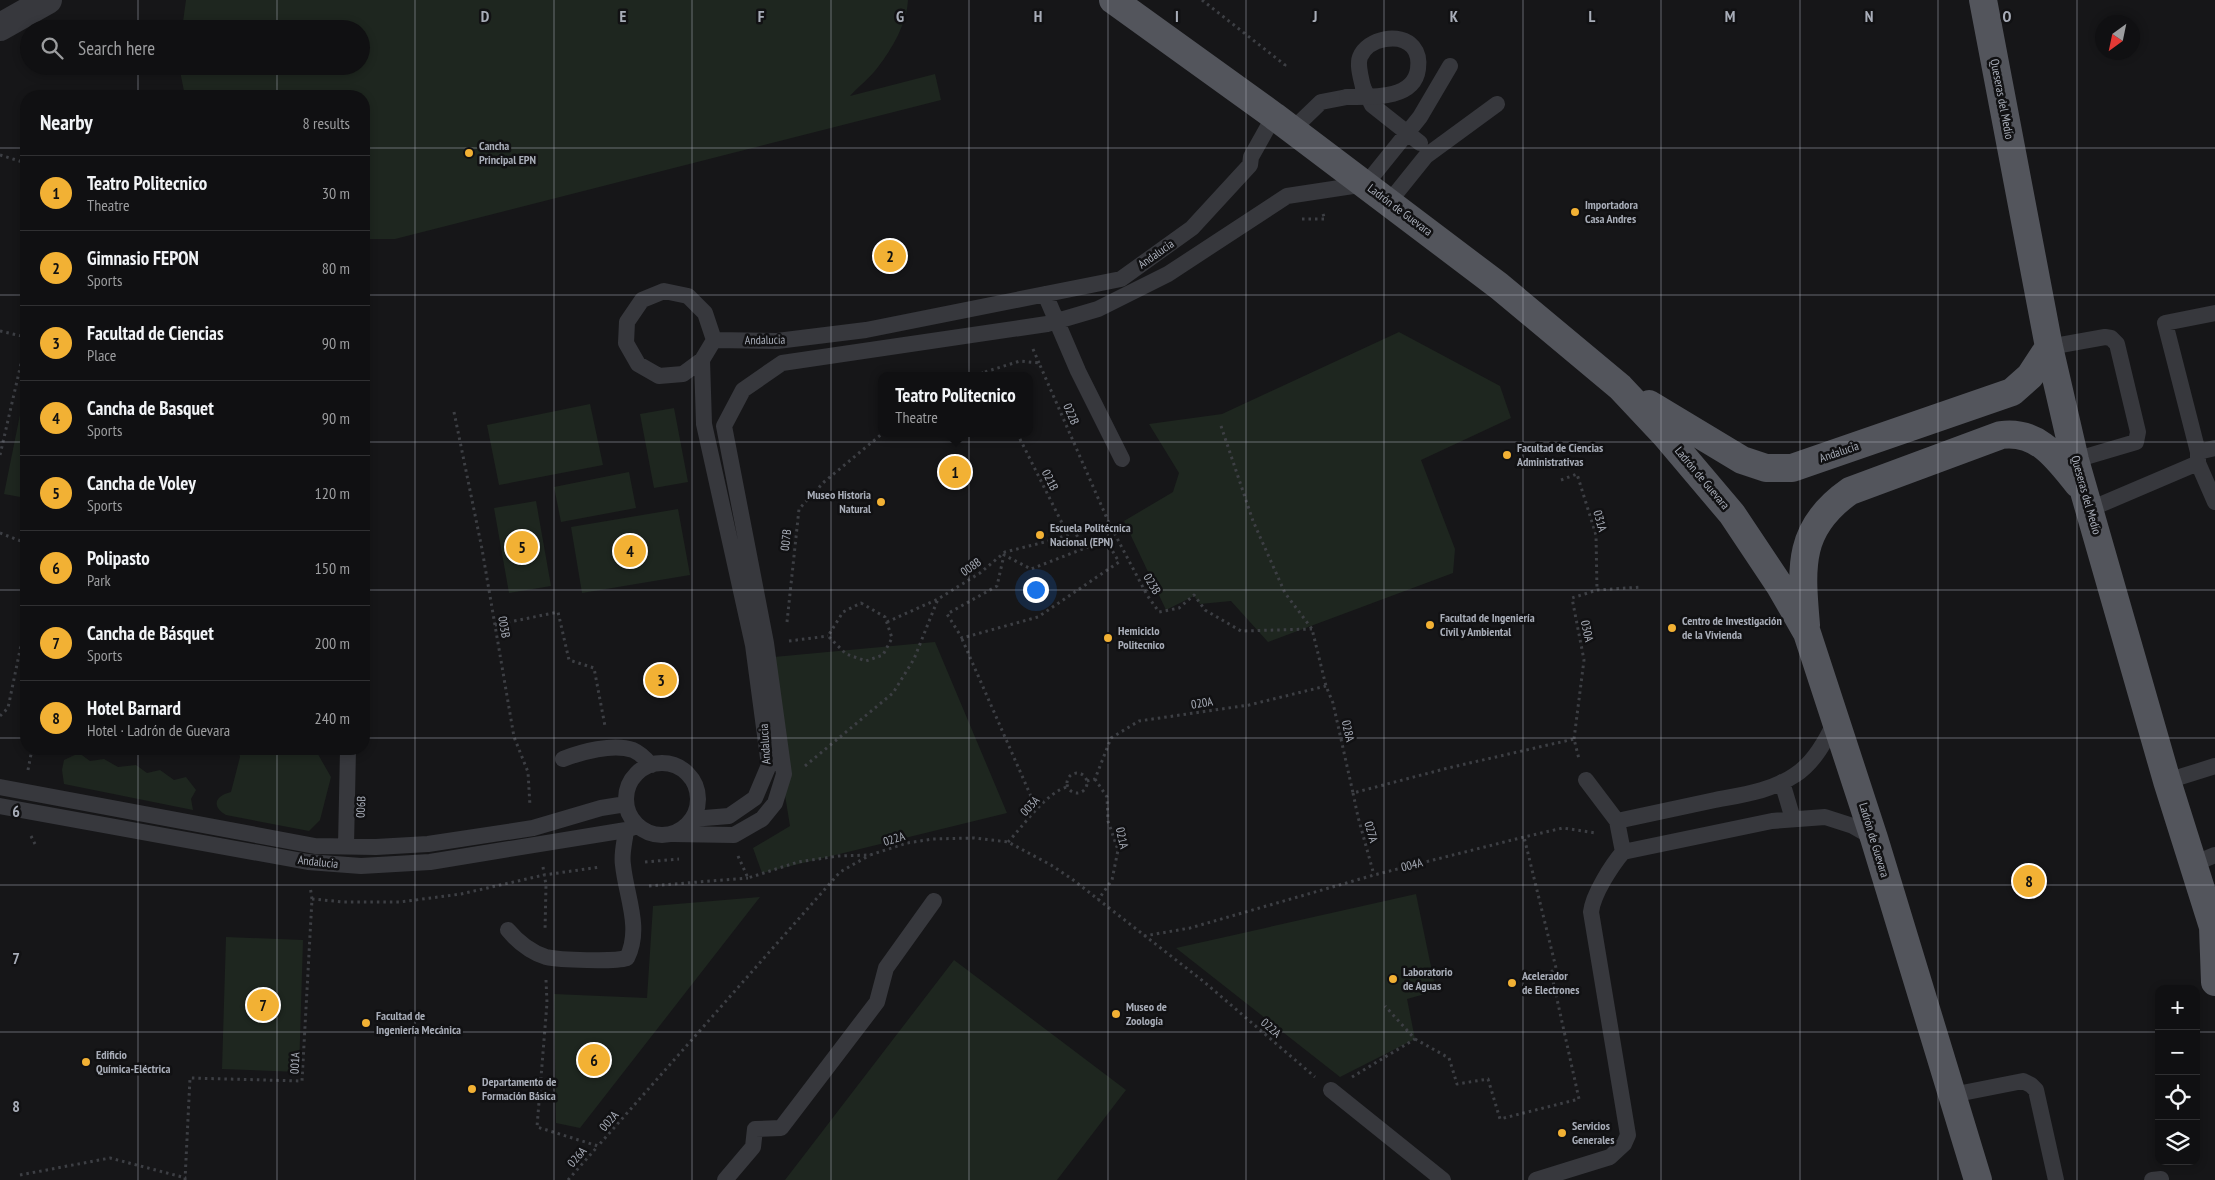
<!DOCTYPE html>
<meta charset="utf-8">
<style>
body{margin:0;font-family:"PT Sans Narrow",sans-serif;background:#19191b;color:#f1f3f6}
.controls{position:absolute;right:15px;bottom:15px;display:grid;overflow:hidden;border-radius:10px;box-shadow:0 2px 8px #0003}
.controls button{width:45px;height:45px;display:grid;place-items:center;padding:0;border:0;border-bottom:1px solid #303032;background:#101012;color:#f1f3f6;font:25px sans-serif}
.compass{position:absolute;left:2095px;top:15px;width:45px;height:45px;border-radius:50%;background:#101012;box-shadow:0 2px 8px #0003;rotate:213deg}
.you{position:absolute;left:1035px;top:589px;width:18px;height:18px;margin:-12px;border:4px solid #fff;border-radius:50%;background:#1a73e8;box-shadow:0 0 0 8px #1a73e833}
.badge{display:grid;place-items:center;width:32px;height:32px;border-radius:50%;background:#f2b134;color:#111;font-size:16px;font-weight:700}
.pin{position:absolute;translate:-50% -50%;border:2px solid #fff;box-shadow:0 1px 5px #0006}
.popup{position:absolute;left:878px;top:372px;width:155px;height:65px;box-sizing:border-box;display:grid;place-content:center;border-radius:10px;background:#101012;filter:drop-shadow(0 1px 4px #0005);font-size:16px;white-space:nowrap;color:#9c9d9f}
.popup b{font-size:19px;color:#f1f3f6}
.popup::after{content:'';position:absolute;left:50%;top:100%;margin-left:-10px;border:10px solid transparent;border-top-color:#101012}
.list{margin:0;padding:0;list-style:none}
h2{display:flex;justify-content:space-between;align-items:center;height:65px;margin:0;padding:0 20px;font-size:21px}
h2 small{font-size:16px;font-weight:400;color:#9c9d9f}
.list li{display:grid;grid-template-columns:32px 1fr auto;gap:15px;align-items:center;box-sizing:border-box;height:75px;padding:0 20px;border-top:1px solid #303032}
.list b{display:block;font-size:19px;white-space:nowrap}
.list p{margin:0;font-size:16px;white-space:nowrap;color:#9c9d9f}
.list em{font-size:16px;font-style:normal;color:#9c9d9f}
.icon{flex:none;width:28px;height:28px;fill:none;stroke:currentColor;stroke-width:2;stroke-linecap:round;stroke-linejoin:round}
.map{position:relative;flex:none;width:2215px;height:1180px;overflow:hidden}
.search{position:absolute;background:#101012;box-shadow:0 2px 8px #0003;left:20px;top:20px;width:350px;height:55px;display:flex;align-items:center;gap:12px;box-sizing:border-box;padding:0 18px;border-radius:28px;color:#9c9d9f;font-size:19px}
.panel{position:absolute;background:#101012;box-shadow:0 2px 8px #0003;left:20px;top:90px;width:350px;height:665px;border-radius:20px}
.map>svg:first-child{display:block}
.green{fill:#1e261f}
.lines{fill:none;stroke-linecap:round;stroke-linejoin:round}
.path{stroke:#3d3f44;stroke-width:3;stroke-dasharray:2.5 4;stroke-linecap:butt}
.service{stroke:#37383d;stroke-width:16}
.tertiary{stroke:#37383d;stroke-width:28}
.primary{stroke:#53555c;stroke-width:28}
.service-bridge{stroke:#37383d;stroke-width:16}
.grid{fill:none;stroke:#a8adb8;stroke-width:1;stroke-opacity:0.55}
.poi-dot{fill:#f2b134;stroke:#111113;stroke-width:2}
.labels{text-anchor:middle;stroke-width:5;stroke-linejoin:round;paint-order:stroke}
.street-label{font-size:12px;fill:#a8adb8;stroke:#111113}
.poi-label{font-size:12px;font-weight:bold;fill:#a8adb8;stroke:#111113;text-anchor:start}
.grid-label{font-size:16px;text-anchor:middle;font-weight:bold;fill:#a8adb8;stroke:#111113;stroke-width:5;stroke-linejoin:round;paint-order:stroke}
</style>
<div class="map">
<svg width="2215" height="1180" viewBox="0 0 2215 1180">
<rect width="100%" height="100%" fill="#161618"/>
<!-- green -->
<path class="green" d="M 186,0 L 908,0 C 907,23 892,49 878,67 C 870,78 859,86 850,96 L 935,74 L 941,100 L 395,239 L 364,239 L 364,96 L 185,96 L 179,66 L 361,66 L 361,29 L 182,29 Z
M 1399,332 L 1500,386 L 1511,418 L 1421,460 L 1455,549 L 1453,573 L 1268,642 L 1231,601 L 1200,604 L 1194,596 L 1166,610 L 1124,521 L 1173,492 L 1179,473 L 1149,424 L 1222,414 Z
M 26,385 L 26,498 L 4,494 Z
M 590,404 L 603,465 L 499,485 L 487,425 Z
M 674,408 L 688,482 L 654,488 L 640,414 Z
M 629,472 L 636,508 L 561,522 L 554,487 Z
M 536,501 L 551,586 L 509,593 L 494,508 Z
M 678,509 L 690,575 L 582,593 L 571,527 Z
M 935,642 L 1007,813 L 762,873 L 753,848 L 790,826 L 763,658 Z
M 238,749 L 315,749 L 331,777 L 320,820 L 309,831 L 226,815 C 211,806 215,796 231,792 L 240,757 Z
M 79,753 L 90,761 L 104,759 L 118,767 L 136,765 L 147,773 L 160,770 L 174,780 L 186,777 L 196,790 L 191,799 L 193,810 L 64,784 L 62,770 L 64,760 Z
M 1416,894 L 1436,991 L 1407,999 L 1415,1039 L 1340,1077 L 1176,948 Z
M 760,897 L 580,1128 L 556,1123 L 554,994 L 647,998 L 653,906 Z
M 226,937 L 303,940 L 299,1072 L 222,1069 Z
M 954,960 L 1126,1090 L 1057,1180 L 785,1180 Z"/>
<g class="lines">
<!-- path -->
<path class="path" d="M 1202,0 L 1285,65 L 1283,69
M 0,155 L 26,163
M 1302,219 L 1325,219 L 1323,214
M 0,331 L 26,337
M 1033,349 L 1039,363
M 985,372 L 1020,361 L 1039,363 L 1109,523
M 975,376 L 985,372 L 988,376
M 454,412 L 482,549 L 514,737 L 528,772 L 530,806
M 1221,426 L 1253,521 L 1285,593 L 1312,629 L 1326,686 L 1333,703 L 1353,793 L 1448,768 L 1574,739 L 1579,759
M 1017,433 L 1068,535
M 0,455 L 26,342
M 1561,480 L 1577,474 L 1596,535 L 1597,590
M 0,533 L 26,543
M 1106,540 L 1119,562 L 1038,617 L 962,638 L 947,614 L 997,586 L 1004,555 L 1031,569 Z
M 1084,548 L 1075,532 L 1109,523 L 1147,595 L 1159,612 L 1179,608 L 1194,595 L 1205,610 L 1241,631 L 1312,629
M 861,603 L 885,617 L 892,638 L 883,655 L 866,661 L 846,654 L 828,636 L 843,612 Z
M 787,622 L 799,509 L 824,482 L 883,433
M 887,622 L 938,599 L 980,573 L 1005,552 L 1053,540 L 1075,532
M 495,625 L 558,612 L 569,660 L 594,668 L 605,726
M 962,639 L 1037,810
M 789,641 L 828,636
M 0,716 L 8,708 L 26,621
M 1574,739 L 1584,660 L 1572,598 L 1597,590 L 1642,587
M 805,766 L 893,693 L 914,659 L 938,599
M 28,770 L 32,749
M1067 783a10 10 0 1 1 20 0a10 10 0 1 1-20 0Z
M 1095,779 L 1107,797 L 1108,821 L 1118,850 L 1112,880 L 1098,900
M 1087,781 L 1095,779 L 1111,738 L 1139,721 L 1249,705 L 1326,686
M 1353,793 L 1358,817 L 1374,875
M 31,836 L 35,844
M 1008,842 C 1023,826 1047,792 1067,787
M 738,856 L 748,878 L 798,862 L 838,856 L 870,855 L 907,843 L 933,839 L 974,838 L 1008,842 L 1051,865 L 1072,879 L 1203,981 L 1315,1077
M 645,862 L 679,859
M 543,867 L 546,885 L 545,931
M 649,886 L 748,878
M 312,899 L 344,902 L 400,902 L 461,894 L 544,875 L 600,867
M 1144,936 L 1190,928 L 1374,875 L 1524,837 L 1563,828 L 1596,833
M 546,980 L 547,1003 L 537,1127 L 598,1146 L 840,872 L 870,855
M 1415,1039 L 1449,1058 L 1457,1084 L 1488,1079 L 1500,1119 L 1579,1099 L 1551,972 L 1556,968 L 1524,837
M 1352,1077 L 1415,1039 L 1385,1006
M 20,1175 L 110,1158 L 186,1178
M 185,1180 L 190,1078 L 302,1081 L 312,899 L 310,886
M 568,1180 L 598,1146"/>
<!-- service -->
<path class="service" d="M 1363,87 L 1372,105 L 1420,143
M 1292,130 L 1321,102 L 1347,97
M 1389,202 L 1426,156 L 1497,104
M 1045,294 L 1078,371 L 1122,459
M 2215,313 L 2165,323 L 2198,452 L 2198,463 L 2215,502
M 714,340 L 777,341 L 866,330 L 1121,279 L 1192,228 L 1250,165 L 1251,157 L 1274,116
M 2049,347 L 2105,337 L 2111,338 L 2117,344 L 2138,432 L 2136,442 L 2075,460
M 702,360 L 683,374 L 659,376 L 638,364 L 626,343 L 627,322 L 642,300 L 664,291 L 688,296 L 705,313 L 714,340
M 2198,452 L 2215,448
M 2090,509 L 2198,463
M 563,759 C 581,752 613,743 633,750 C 640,753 646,759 651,765
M626 799a36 36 0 1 1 72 0a36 36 0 1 1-72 0Z
M 1586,780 L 1617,821 L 1623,852
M 2167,781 L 2215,766
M 1782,782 L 1793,819
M 0,787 L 315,846 L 376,847 L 428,844 L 533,828 L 601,808 L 626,804
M 0,806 L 308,862 L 361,866 L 430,862 L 626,830 L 637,826
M 692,819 L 729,816 L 745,805 L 755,798 L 769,765 L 753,645 L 704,424 L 702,360 L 714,340
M 1617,821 C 1649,814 1682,807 1715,800 C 1741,795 1772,791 1795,775 C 1814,763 1826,740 1836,720
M 673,834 L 734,835 L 762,819 L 775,803 L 784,774 L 766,643 L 724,426 L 743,390 L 782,363 L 1047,324 L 1098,309 L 1168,274 L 1287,196 L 1366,184 L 1420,117 L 1450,66
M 346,846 L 348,749
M 2193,864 L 2215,855
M 508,930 C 518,942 531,952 546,957 C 560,960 614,962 627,958 C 642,928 626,896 623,865 C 621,854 625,841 626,830
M 1331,1090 L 1443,1180
M 1952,1095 L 2023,1081 L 2031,1085 L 2036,1090 L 2056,1180
M 725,1180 L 753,1147 L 755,1129 L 781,1128 L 877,1002 L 886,968 L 934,901
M 1536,1180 L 1610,1157 L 1624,1144 L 1628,1135 L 1591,912 C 1593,894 1612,865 1623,852 L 1772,821 L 1825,817 L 1853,826 L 1874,838
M 2152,1180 L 2161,1179"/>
<!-- tertiary -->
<path class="tertiary" d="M 0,27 L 48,0"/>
<!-- primary -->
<path class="primary" d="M 1113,0 L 1274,116 L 1499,286 L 1620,387 L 1666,436 L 1732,514 L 1780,586 L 1807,633 L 1874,838 L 1978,1180
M 1983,0 L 2049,347 L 2075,460 L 2167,781 L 2213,927 L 2215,982
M 1649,404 L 1742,460 L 1766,468 L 1792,468 L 2012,392 L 2030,376 L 2049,347
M 1806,625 C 1801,567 1797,528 1850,491 L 2001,435 C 2038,430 2057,458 2078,484"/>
<!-- service-bridge -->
<path class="service-bridge" d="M 1347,97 C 1371,97 1414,100 1418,69 C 1419,62 1418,53 1413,47 C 1400,32 1368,38 1360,57 C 1357,65 1361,78 1363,87"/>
</g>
<!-- grid -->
<path class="grid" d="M 138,0 L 138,29M 277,0 L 277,29M 415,0 L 415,1180M 554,0 L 554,1180M 692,0 L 692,1180M 831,0 L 831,1180M 969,0 L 969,1180M 1108,0 L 1108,1180M 1246,0 L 1246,1180M 1384,0 L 1384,1180M 1523,0 L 1523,1180M 1661,0 L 1661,1180M 1800,0 L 1800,1180M 1938,0 L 1938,1180M 2077,0 L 2077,1180M 138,66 L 138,96M 277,66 L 277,96M 0,148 L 26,148M 364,148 L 2215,148M 0,295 L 26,295M 364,295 L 2215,295M 0,442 L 26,442M 364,442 L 2215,442M 0,590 L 26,590M 364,590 L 2215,590M 0,738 L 26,738M 364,738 L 2215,738M 138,749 L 138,1180M 277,749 L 277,1180M 0,885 L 2215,885M 0,1032 L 2159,1032M 2196,1032 L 2215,1032"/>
<!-- markers -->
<g class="poi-dot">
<circle cx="469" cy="153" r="5"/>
<circle cx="1575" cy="212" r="5"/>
<circle cx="1507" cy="455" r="5"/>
<circle cx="881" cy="502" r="5"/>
<circle cx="1040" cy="535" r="5"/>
<circle cx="1430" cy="625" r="5"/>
<circle cx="1672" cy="628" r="5"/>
<circle cx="1108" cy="638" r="5"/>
<circle cx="1393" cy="979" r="5"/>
<circle cx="1512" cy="983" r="5"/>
<circle cx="1116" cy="1014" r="5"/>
<circle cx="366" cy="1023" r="5"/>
<circle cx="86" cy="1062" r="5"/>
<circle cx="472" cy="1089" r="5"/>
<circle cx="1562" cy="1133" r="5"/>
</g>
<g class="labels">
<!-- street labels -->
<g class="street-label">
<text transform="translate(2002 99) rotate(79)" y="4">Queseras del Medio</text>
<text transform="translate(1400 210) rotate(37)" y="4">Ladrón de Guevara</text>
<text transform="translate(1156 254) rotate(-35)" y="4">Andalucia</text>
<text transform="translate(765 340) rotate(-1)" y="4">Andalucia</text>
<text transform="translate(1071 414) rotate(67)" y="4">022B</text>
<text transform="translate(1839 452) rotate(-19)" y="4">Andalucia</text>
<text transform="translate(1702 478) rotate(50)" y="4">Ladrón de Guevara</text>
<text transform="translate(1050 480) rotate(64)" y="4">021B</text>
<text transform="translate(2086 495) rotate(74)" y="4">Queseras del Medio</text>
<text transform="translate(1600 521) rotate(75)" y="4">031A</text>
<text transform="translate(786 540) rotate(-84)" y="4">007B</text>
<text transform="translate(971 567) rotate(-35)" y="4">008B</text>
<text transform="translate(1152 584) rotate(60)" y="4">023B</text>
<text transform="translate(504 627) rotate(80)" y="4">003B</text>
<text transform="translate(1587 631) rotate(78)" y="4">030A</text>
<text transform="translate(1202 703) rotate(-9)" y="4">020A</text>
<text transform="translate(1348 731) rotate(77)" y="4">028A</text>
<text transform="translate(765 744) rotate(-94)" y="4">Andalucia</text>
<text transform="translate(1030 806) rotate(-47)" y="4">003A</text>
<text transform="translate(361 807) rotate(-88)" y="4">006B</text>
<text transform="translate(1371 832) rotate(74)" y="4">027A</text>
<text transform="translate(1122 838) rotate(77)" y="4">021A</text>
<text transform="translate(894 839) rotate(-17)" y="4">022A</text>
<text transform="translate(1874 840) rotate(73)" y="4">Ladrón de Guevara</text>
<text transform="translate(318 862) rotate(6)" y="4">Andalucia</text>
<text transform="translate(1412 865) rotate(-14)" y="4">004A</text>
<text transform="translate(1271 1028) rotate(41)" y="4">022A</text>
<text transform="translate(295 1063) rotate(-87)" y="4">001A</text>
<text transform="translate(609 1121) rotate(-49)" y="4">002A</text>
<text transform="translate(577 1157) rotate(-49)" y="4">026A</text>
</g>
<!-- poi labels -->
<g class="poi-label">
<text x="479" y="150">Cancha<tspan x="479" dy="14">Principal EPN</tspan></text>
<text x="1585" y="209">Importadora<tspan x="1585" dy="14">Casa Andres</tspan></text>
<text x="1517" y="452">Facultad de Ciencias<tspan x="1517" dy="14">Administrativas</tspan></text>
<text x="871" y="499" text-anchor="end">Museo Historia<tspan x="871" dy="14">Natural</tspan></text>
<text x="1050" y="532">Escuela Politécnica<tspan x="1050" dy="14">Nacional (EPN)</tspan></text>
<text x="1440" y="622">Facultad de Ingeniería<tspan x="1440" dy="14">Civil y Ambiental</tspan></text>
<text x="1682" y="625">Centro de Investigación<tspan x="1682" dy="14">de la Vivienda</tspan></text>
<text x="1118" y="635">Hemiciclo<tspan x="1118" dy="14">Politecnico</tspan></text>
<text x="1403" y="976">Laboratorio<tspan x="1403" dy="14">de Aguas</tspan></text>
<text x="1522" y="980">Acelerador<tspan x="1522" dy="14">de Electrones</tspan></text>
<text x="1126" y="1011">Museo de<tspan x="1126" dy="14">Zoología</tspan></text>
<text x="376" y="1020">Facultad de<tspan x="376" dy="14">Ingeniería Mecánica</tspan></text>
<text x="96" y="1059">Edificio<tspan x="96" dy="14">Química-Eléctrica</tspan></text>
<text x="482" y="1086">Departamento de<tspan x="482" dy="14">Formación Básica</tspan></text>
<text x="1572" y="1130">Servicios<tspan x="1572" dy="14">Generales</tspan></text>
</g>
</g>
<g class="grid-label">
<text x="485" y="22">D</text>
<text x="623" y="22">E</text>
<text x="761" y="22">F</text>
<text x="900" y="22">G</text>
<text x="1038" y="22">H</text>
<text x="1177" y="22">I</text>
<text x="1315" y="22">J</text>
<text x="1454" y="22">K</text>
<text x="1592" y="22">L</text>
<text x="1730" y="22">M</text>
<text x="1869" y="22">N</text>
<text x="2007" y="22">O</text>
<text x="16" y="817">6</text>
<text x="16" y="964">7</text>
<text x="16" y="1112">8</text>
</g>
</svg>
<div class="controls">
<button>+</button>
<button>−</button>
<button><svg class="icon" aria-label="locate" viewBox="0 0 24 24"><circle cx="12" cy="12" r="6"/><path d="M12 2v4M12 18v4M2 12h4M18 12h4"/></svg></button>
<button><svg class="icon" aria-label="layers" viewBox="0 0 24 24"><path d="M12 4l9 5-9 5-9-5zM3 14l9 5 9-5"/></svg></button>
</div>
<svg class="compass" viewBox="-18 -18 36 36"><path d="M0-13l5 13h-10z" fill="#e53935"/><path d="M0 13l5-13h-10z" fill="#9c9d9f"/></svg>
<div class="you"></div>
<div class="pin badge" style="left:955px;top:472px">1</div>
<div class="popup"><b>Teatro Politecnico</b>Theatre</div>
<div class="pin badge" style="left:890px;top:256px">2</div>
<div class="pin badge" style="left:661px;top:680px">3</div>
<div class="pin badge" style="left:630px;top:551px">4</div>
<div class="pin badge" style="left:522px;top:547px">5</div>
<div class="pin badge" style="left:594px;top:1060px">6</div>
<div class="pin badge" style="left:263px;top:1005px">7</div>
<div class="pin badge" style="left:2029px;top:881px">8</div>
<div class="search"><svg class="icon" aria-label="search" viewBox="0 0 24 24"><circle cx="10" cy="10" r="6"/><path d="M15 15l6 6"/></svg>Search here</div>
<section class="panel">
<h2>Nearby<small>8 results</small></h2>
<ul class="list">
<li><span class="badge">1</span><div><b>Teatro Politecnico</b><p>Theatre</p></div><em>30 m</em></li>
<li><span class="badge">2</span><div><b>Gimnasio FEPON</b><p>Sports</p></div><em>80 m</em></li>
<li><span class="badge">3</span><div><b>Facultad de Ciencias</b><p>Place</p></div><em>90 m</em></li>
<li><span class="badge">4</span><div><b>Cancha de Basquet</b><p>Sports</p></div><em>90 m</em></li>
<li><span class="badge">5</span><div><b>Cancha de Voley</b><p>Sports</p></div><em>120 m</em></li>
<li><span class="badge">6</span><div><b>Polipasto</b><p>Park</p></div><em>150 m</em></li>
<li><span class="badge">7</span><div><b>Cancha de Básquet</b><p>Sports</p></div><em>200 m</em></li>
<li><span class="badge">8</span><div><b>Hotel Barnard</b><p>Hotel · Ladrón de Guevara</p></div><em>240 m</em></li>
</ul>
</section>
</div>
